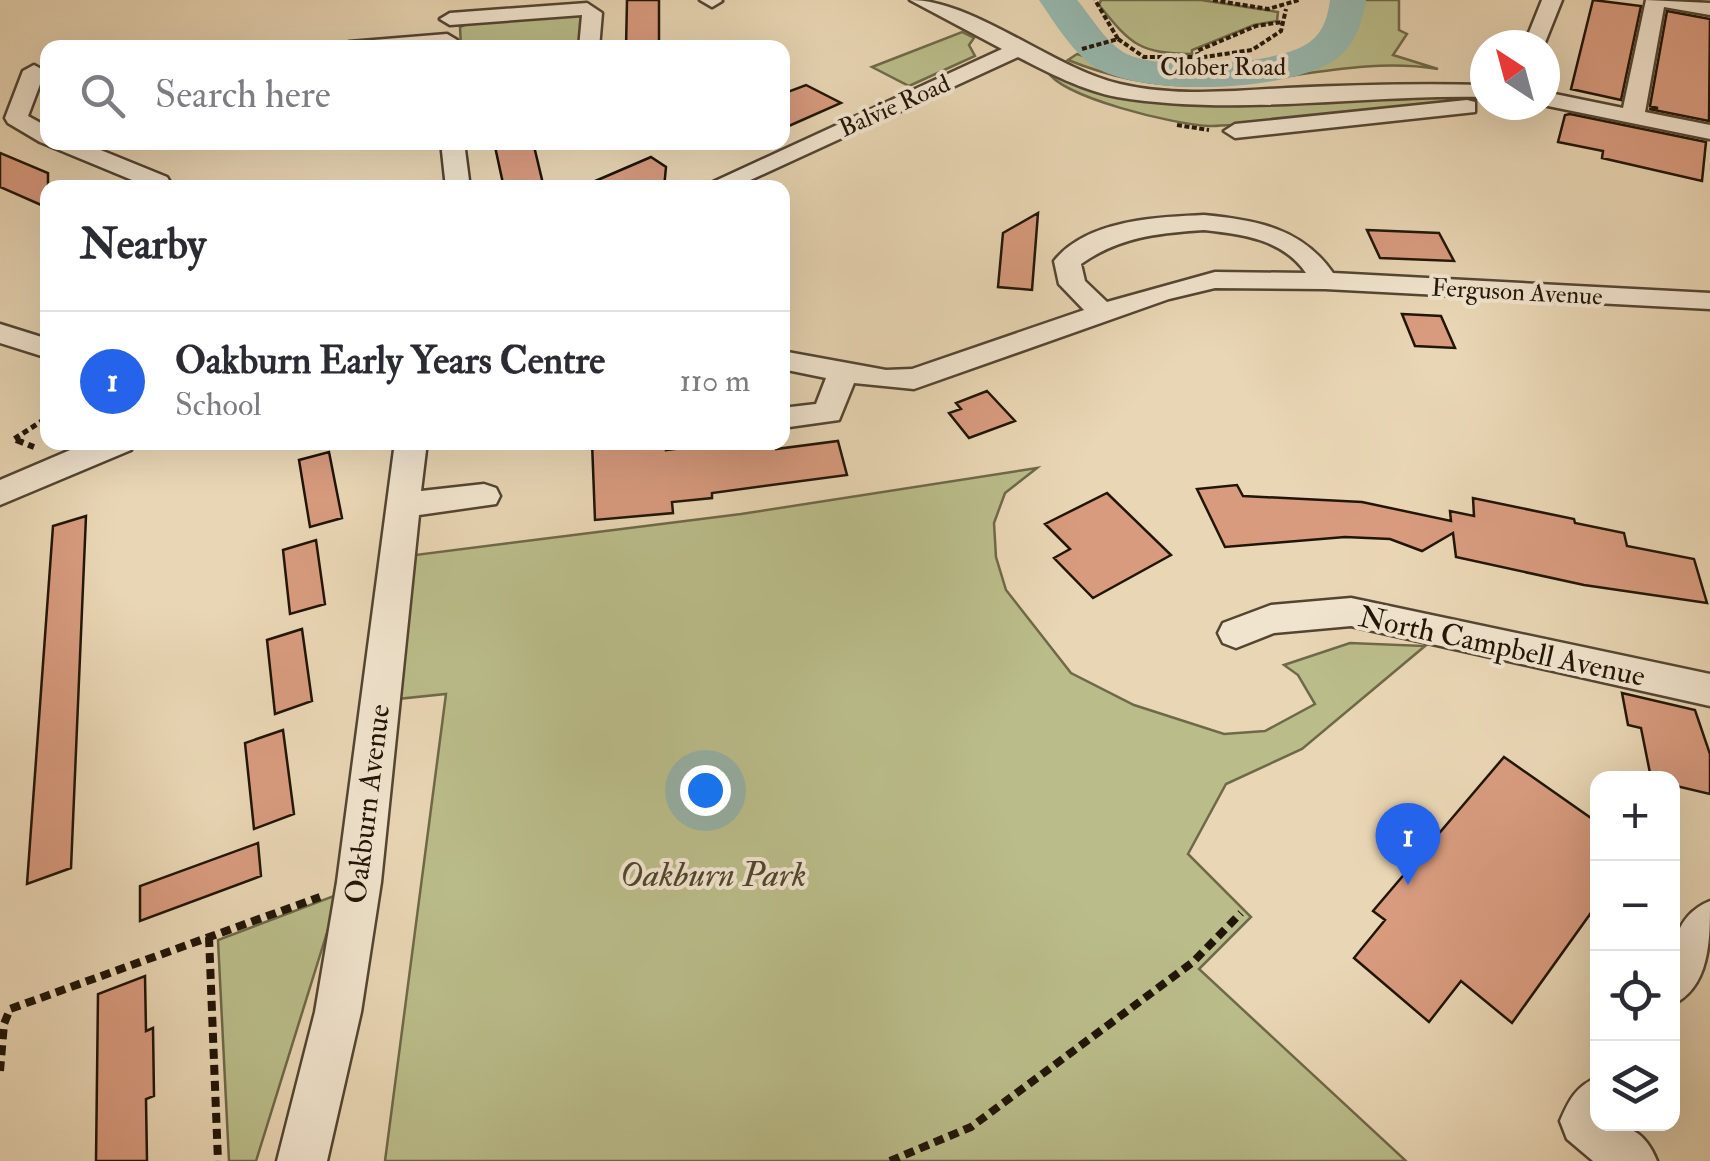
<!DOCTYPE html>
<meta charset="utf-8">
<style>
body{margin:0;font-family:"IM FELL Double Pica",serif;background:#f2f2f3;color:#2b2b33}
.controls{position:absolute;right:30px;bottom:30px;display:grid;overflow:hidden;border-radius:20px;box-shadow:0 10px 40px #0002}
.controls button{width:90px;height:90px;display:grid;place-items:center;padding:0;border:0;border-bottom:2px solid #e1e1e2;background:#fff;color:#2b2b33;font:50px sans-serif}
.compass{position:absolute;left:1470px;top:30px;width:90px;height:90px;border-radius:50%;background:#fff;box-shadow:0 10px 40px #0002;rotate:324deg}
.you{position:absolute;left:705px;top:790px;width:35px;height:35px;margin:-25px;border:8px solid #fff;border-radius:50%;background:#1a73e8;box-shadow:0 0 0 15px #1a73e833}
.badge{display:grid;place-items:center;width:65px;height:65px;border-radius:50%;background:#2563eb;color:#fff;font-size:32px;font-weight:700}
.pin{position:absolute;translate:-50% -82px;filter:drop-shadow(0 2px 5px #0008)}
.pin::after{content:'';position:absolute;top:52px;width:35px;height:30px;background:inherit;clip-path:polygon(0 0,100% 0,50% 100%)}
.list{margin:0;padding:0;list-style:none}
h2{display:flex;justify-content:space-between;align-items:center;height:130px;margin:0;padding:0 40px;font-size:42px}
h2 small{font-size:32px;font-weight:400;color:#7c7c81}
.list li{display:grid;grid-template-columns:65px 1fr auto;gap:30px;align-items:center;box-sizing:border-box;height:140px;padding:0 40px;border-top:2px solid #e1e1e2}
.list b{display:block;font-size:38px;white-space:nowrap}
.list p{margin:0;font-size:32px;white-space:nowrap;color:#7c7c81}
.list em{font-size:32px;font-style:normal;color:#7c7c81}
.icon{flex:none;width:55px;height:55px;fill:none;stroke:currentColor;stroke-width:2;stroke-linecap:round;stroke-linejoin:round}
.map{position:relative;flex:none;width:1710px;height:1161px;overflow:hidden}
.search{position:absolute;background:#fff;box-shadow:0 10px 40px #0002;left:40px;top:40px;width:750px;height:110px;display:flex;align-items:center;gap:25px;box-sizing:border-box;padding:0 35px;border-radius:20px;color:#7c7c81;font-size:38px}
.panel{position:absolute;background:#fff;box-shadow:0 10px 40px #0002;left:40px;top:180px;width:750px;height:270px;border-radius:20px}
.map>svg:first-child{display:block}
.green{fill:#babd8a;stroke:#6e6948;stroke-width:2.5}
.lines{fill:none;stroke-linecap:round;stroke-linejoin:round}
.river{fill:#97b9b0;fill-rule:evenodd}
.building{fill:#d89b7e;stroke:#211507;stroke-width:2.5}
.minor-casing{stroke:#534532;stroke-width:5}
.path-far3{stroke:#211507;stroke-width:4;stroke-dasharray:5 2.5;stroke-linecap:butt}
.path-far2{stroke:#211507;stroke-width:5;stroke-dasharray:6 4;stroke-linecap:butt}
.path-far1{stroke:#211507;stroke-width:6;stroke-dasharray:8 5;stroke-linecap:butt}
.path{stroke:#211507;stroke-width:8;stroke-dasharray:10 6;stroke-linecap:butt}
.minor{fill:#f1e4ce;fill-rule:evenodd}
.labels{text-anchor:middle;stroke-width:8;stroke-linejoin:round;paint-order:stroke}
.far-street-label{font-size:25px;fill:#211507;stroke:#f1e4ce}
.street-label{font-size:30px;fill:#211507;stroke:#f1e4ce}
.near-park-label{font-size:35px;font-style:italic;fill:#4f472e;stroke:#f1e4ce}
</style>
<div class="map">
<svg width="1710" height="1161" viewBox="0 0 1710 1161">
<rect width="100%" height="100%" fill="#e9d6b4"/>
<filter id="stains"><feTurbulence type="fractalNoise" baseFrequency=".002" numOctaves="4"/><feColorMatrix values="0 0 0 0 .2 0 0 0 0 .09 0 0 0 0 .02 0 0 0 .5 -.17"/></filter>
<radialGradient id="worn" r=".72"><stop offset=".6" stop-color="#630" stop-opacity="0"/><stop offset="1" stop-color="#630" stop-opacity=".3"/></radialGradient>
<!-- green -->
<path class="green" d="M 1101,0 L 1201,0 L 1278,12 L 1277,21 L 1254,25 L 1192,50 L 1192,54 C 1140,53 1132,46 1099,5 Z
M 1359,0 L 1399,0 L 1399,30 L 1407,34 L 1393,55 L 1438,69 C 1360,56 1282,83 1203,85 C 1157,87 1110,77 1068,60 L 1077,54 C 1097,60 1117,70 1137,73 C 1199,85 1287,76 1343,48 Z
M 579,14 L 585,17 L 580,47 L 461,47 L 460,27 L 469,23 Z
M 962,32 L 974,38 L 969,45 L 975,56 L 909,86 L 872,67 Z
M 1047,71 L 1130,98 L 1182,104 L 1485,95 L 1485,98 L 1262,125 C 1240,123 1226,126 1208,126 C 1173,124 1063,98 1047,71 Z
M 1037,468 L 1005,493 L 994,523 L 996,557 L 1006,590 L 1071,673 L 1134,705 L 1224,734 L 1265,731 L 1315,704 L 1298,675 L 1284,665 L 1350,643 L 1425,646 L 1302,749 L 1226,784 L 1188,854 L 1251,917 L 1199,969 L 1406,1161 L 385,1161 L 446,694 L 397,699 L 415,555 L 741,514 Z
M 339,894 L 256,1161 L 229,1161 L 218,940 Z"/>
<g class="lines">
<!-- river -->
<path class="river" d="M 1039,0 L 1077,0 C 1091,16 1104,40 1123,52 C 1156,72 1281,66 1311,41 C 1324,31 1328,15 1330,0 L 1366,0 C 1363,22 1354,47 1335,60 C 1286,92 1151,96 1100,70 C 1076,58 1054,22 1039,0 Z"/>
</g>
<!-- building -->
<path class="building" d="M 627,0 L 659,0 L 659,48 L 626,48 Z
M 1593,0 L 1641,6 L 1621,100 L 1571,89 Z
M 1667,11 L 1710,19 L 1709,121 L 1649,109 L 1658,108 L 1650,106 Z
M 806,85 L 841,103 L 782,129 L 782,94 Z
M 1570,114 L 1706,142 L 1702,181 L 1602,158 L 1603,151 L 1558,142 L 1565,115 Z
M 494,142 L 533,142 L 544,188 L 504,188 Z
M 0,153 L 48,173 L 48,208 L 0,187 Z
M 651,157 L 666,167 L 664,188 L 579,188 Z
M 1038,213 L 1032,290 L 998,287 L 1003,233 Z
M 1367,230 L 1439,233 L 1454,261 L 1380,258 Z
M 1402,314 L 1441,316 L 1455,348 L 1415,346 Z
M 987,391 L 1015,421 L 969,438 L 949,413 L 961,409 L 956,403 Z
M 838,441 L 847,475 L 712,493 L 712,498 L 672,502 L 673,513 L 595,520 L 592,442 L 666,442 L 666,450 L 730,442 L 775,442 L 776,449 Z
M 329,452 L 342,518 L 310,527 L 299,460 Z
M 1237,485 L 1243,496 L 1362,502 L 1451,521 L 1450,511 L 1474,516 L 1473,498 L 1574,519 L 1575,523 L 1624,533 L 1627,546 L 1694,559 L 1707,603 L 1584,585 L 1456,557 L 1453,533 L 1422,551 L 1390,539 L 1345,537 L 1225,547 L 1197,489 Z
M 1107,493 L 1171,555 L 1093,598 L 1054,558 L 1070,549 L 1045,524 Z
M 86,516 L 71,868 L 27,884 L 53,526 Z
M 316,540 L 325,604 L 290,614 L 283,550 Z
M 302,629 L 312,701 L 275,714 L 267,640 Z
M 1622,693 L 1695,710 L 1710,754 L 1710,794 L 1672,785 L 1672,778 L 1651,778 L 1641,728 L 1628,725 Z
M 283,730 L 294,814 L 254,829 L 245,743 Z
M 1504,757 L 1598,823 L 1598,903 L 1512,1023 L 1461,981 L 1429,1022 L 1354,958 L 1385,920 L 1373,911 Z
M 258,843 L 261,876 L 140,921 L 140,886 Z
M 145,976 L 146,1031 L 153,1028 L 154,1096 L 146,1099 L 147,1161 L 96,1161 L 98,994 Z"/>
<g class="lines">
<defs>
<path id="minor" d="M 700,0 L 721,0 L 722,1 L 712,7 Z
M 910,0 C 974,0 1052,68 1120,84 C 1174,97 1232,91 1287,88 C 1353,85 1419,83 1485,85 L 1485,97 C 1363,94 1238,117 1117,97 C 1084,91 1047,72 1018,57 L 733,188 L 700,188 L 1002,49 Z
M 1542,0 L 1562,0 L 1544,45 L 1524,45 Z
M 1646,0 L 1710,3 L 1710,15 L 1664,7 L 1645,112 L 1710,125 L 1710,139 L 1543,105 L 1545,92 L 1623,108 Z
M 587,3 L 602,13 L 599,48 L 579,48 L 582,15 L 450,25 L 440,19 L 450,13 Z
M 447,34 L 457,40 L 454,44 L 339,48 L 349,42 Z
M 34,65 L 45,71 L 28,116 L 48,127 L 48,142 L 81,142 L 167,177 L 170,182 L 167,187 L 149,187 L 40,142 L 8,123 L 5,118 L 23,71 Z
M 1467,100 L 1475,102 L 1475,112 L 1235,138 L 1224,131 L 1235,124 Z
M 441,142 L 464,142 L 470,188 L 446,188 Z
M 1204,215 C 1256,220 1302,228 1333,273 L 1710,293 L 1710,309 L 1325,289 L 1215,288 L 1169,299 L 914,389 L 854,383 L 839,420 L 782,428 L 782,408 L 816,404 L 826,378 L 782,369 L 782,351 L 886,370 L 912,369 L 1084,310 L 1059,284 L 1054,261 C 1086,220 1157,217 1204,215 ZM 1204,230 C 1241,234 1283,239 1306,273 L 1215,272 L 1107,302 L 1085,281 L 1081,264 C 1119,237 1158,233 1204,230 Z
M 0,324 L 48,339 L 48,358 L 0,343 Z
M 89,442 L 135,442 L 131,450 L 0,505 L 0,480 Z
M 395,442 L 427,442 L 421,491 L 484,484 L 496,488 L 500,496 L 496,504 L 419,515 L 381,882 L 361,1012 L 327,1161 L 277,1161 L 315,1012 L 337,882 Z
M 1351,598 L 1710,674 L 1710,706 L 1351,626 L 1274,633 L 1236,648 L 1223,643 L 1218,633 L 1223,623 L 1271,605 Z
M 1710,901 C 1710,941 1710,987 1672,1005 C 1672,965 1666,919 1710,901 Z
M 1598,1077 L 1598,1124 C 1628,1124 1645,1131 1657,1161 L 1593,1161 L 1567,1139 L 1560,1121 C 1569,1100 1576,1086 1598,1077 Z"/>
</defs>
<!-- minor casing -->
<use href="#minor" class="minor-casing"/>
<!-- path-far3 -->
<path class="path-far3" d="M 1213,0 L 1268,9 L 1299,0
M 1118,39 L 1144,57 L 1204,57 L 1252,50 L 1281,31 L 1286,9
M 1082,49 L 1118,39 L 1095,0
M 1198,57 L 1197,51 L 1256,26 L 1282,22
M 1177,125 L 1209,130"/>
<!-- path-far2 -->
<path class="path-far2" d="M 23,442 L 14,439 L 48,417"/>
<!-- path-far1 -->
<path class="path-far1" d="M 16,440 L 34,447"/>
<!-- path -->
<path class="path" d="M 209,937 L 218,1161
M 0,1071 L 4,1024 L 10,1009 L 320,897
M 890,1161 L 971,1127 L 1193,962 L 1241,913"/>
<!-- minor -->
<use href="#minor" class="minor"/>
</g>
<g class="labels">
<!-- far-street labels -->
<g class="far-street-label">
<text x="1223" y="75">Clober Road</text>
<text transform="translate(894 105) rotate(-24)" y="9">Balvie Road</text>
<text transform="translate(1517 291) rotate(3)" y="9">Ferguson Avenue</text>
</g>
<!-- street labels -->
<g class="street-label">
<text transform="translate(1502 646) rotate(12)" y="10">North Campbell Avenue</text>
<text transform="translate(367 804) rotate(-83)" y="10">Oakburn Avenue</text>
</g>
<!-- near-park labels -->
<g class="near-park-label">
<text x="713" y="886">Oakburn Park</text>
</g>
</g>
<rect width="100%" height="100%" filter="url(#stains)"/>
<rect width="100%" height="100%" fill="url(#worn)"/>
</svg>
<div class="controls">
<button>+</button>
<button>−</button>
<button><svg class="icon" aria-label="locate" viewBox="0 0 24 24"><circle cx="12" cy="12" r="6"/><path d="M12 2v4M12 18v4M2 12h4M18 12h4"/></svg></button>
<button><svg class="icon" aria-label="layers" viewBox="0 0 24 24"><path d="M12 4l9 5-9 5-9-5zM3 14l9 5 9-5"/></svg></button>
</div>
<svg class="compass" viewBox="-18 -18 36 36"><path d="M0-13l5 13h-10z" fill="#e53935"/><path d="M0 13l5-13h-10z" fill="#7c7c81"/></svg>
<div class="you"></div>
<div class="pin badge" style="left:1408px;top:885px">1</div>
<div class="search"><svg class="icon" aria-label="search" viewBox="0 0 24 24"><circle cx="10" cy="10" r="6"/><path d="M15 15l6 6"/></svg>Search here</div>
<section class="panel">
<h2>Nearby<small></small></h2>
<ul class="list">
<li><span class="badge">1</span><div><b>Oakburn Early Years Centre</b><p>School</p></div><em>110 m</em></li>
</ul>
</section>
</div>
